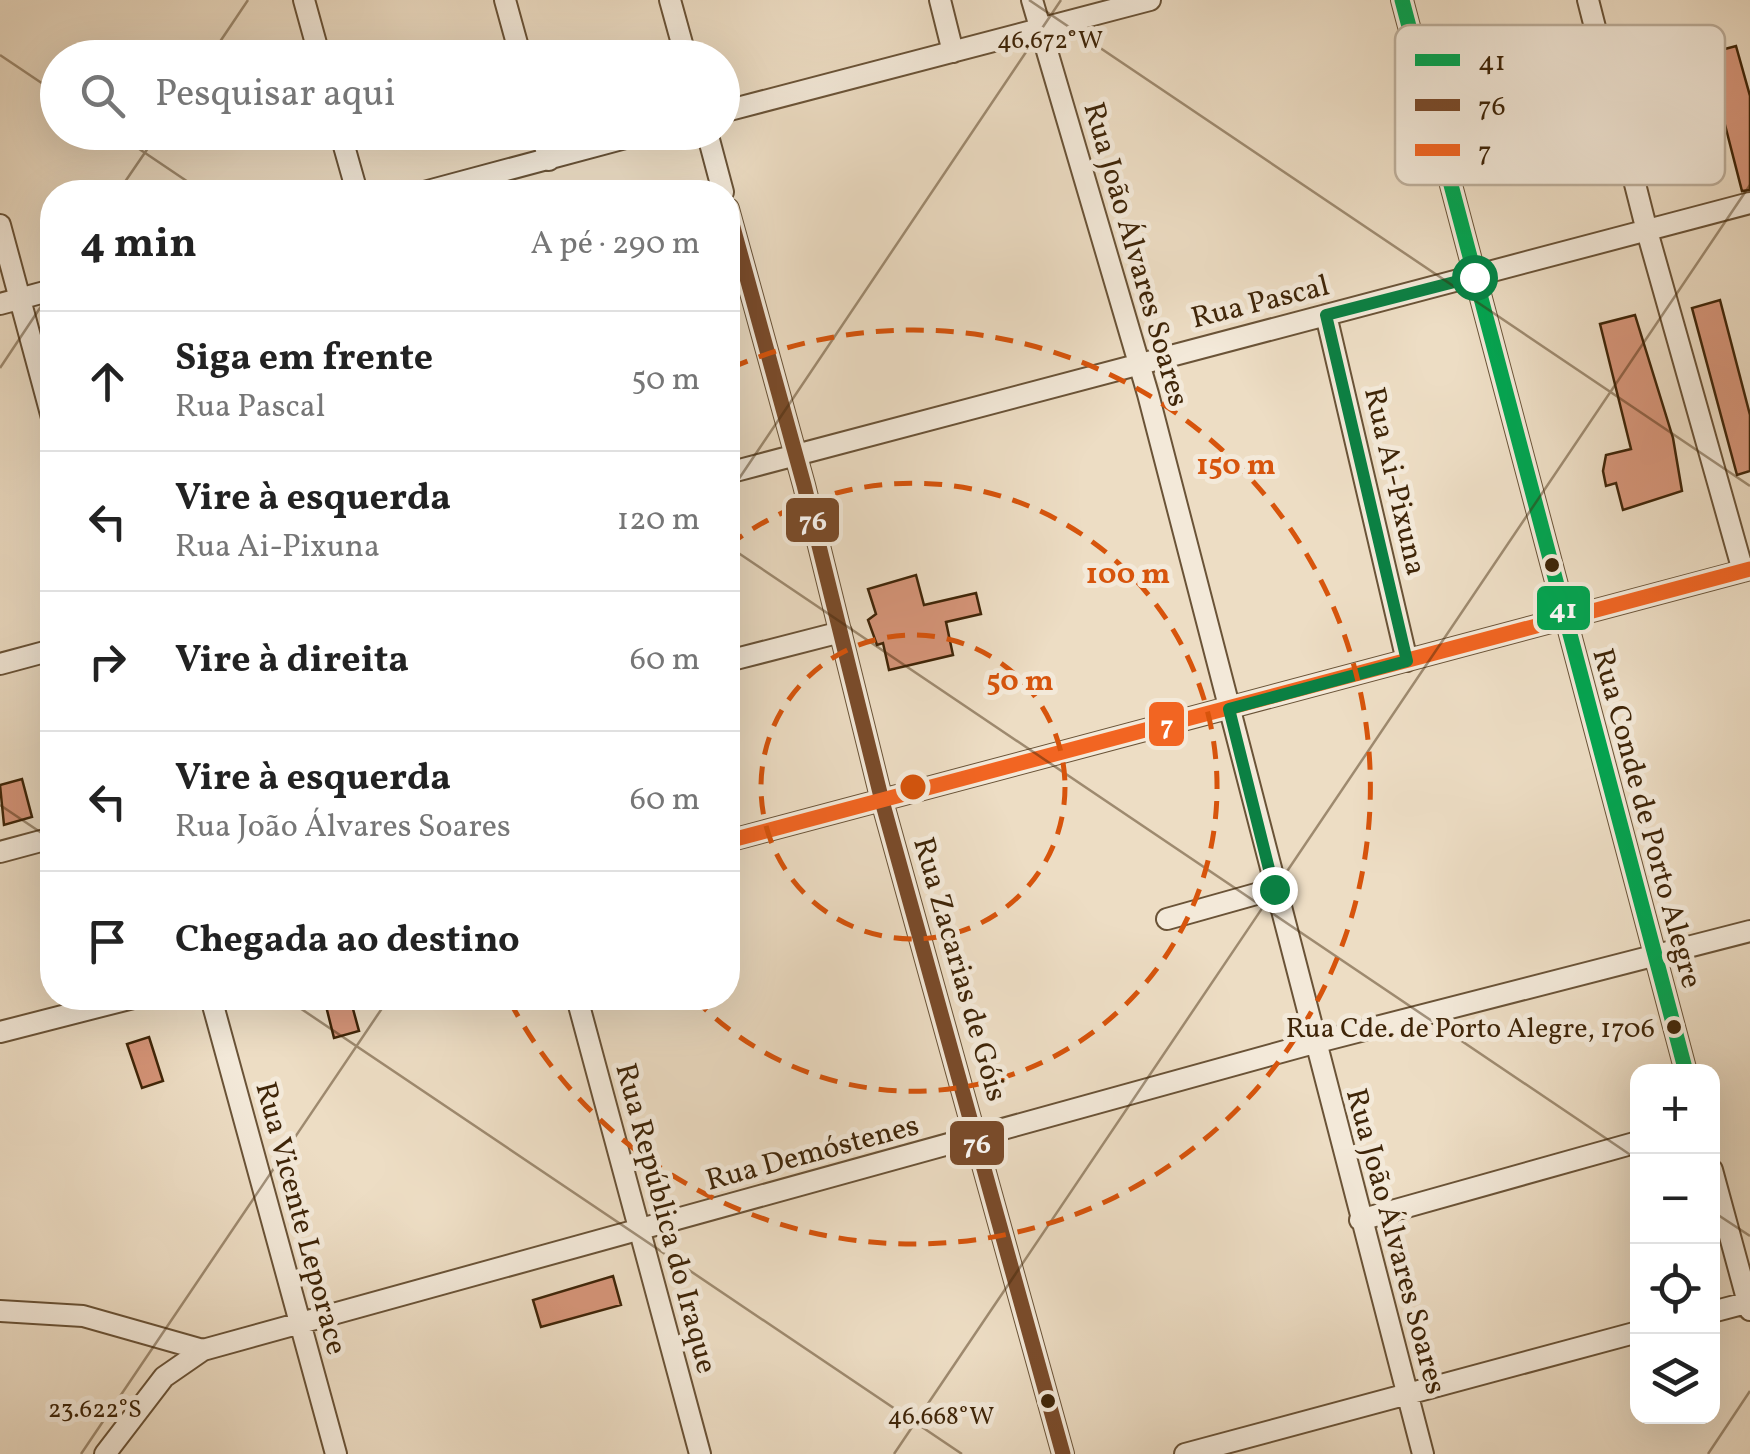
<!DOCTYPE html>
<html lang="pt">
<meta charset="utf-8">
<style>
body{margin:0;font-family:Vollkorn,serif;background:#f6f6f6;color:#222}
.controls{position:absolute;right:30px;bottom:30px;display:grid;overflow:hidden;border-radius:20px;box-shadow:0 10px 40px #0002}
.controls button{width:90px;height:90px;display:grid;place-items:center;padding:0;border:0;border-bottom:2px solid #e0e0e0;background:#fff;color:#222;font:50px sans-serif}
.stop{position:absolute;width:30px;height:30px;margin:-22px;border:8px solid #0b8043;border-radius:50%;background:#fff}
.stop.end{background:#0b8043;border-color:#fff;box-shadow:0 2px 10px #0008}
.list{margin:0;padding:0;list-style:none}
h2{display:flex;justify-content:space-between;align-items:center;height:130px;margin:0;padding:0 40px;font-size:42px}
h2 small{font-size:32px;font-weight:400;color:#767676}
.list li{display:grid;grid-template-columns:65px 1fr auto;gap:30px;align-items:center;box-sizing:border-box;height:140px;padding:0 40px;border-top:2px solid #e0e0e0}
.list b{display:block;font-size:38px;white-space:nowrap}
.list p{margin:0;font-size:32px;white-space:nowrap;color:#767676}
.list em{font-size:32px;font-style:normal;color:#767676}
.icon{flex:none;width:55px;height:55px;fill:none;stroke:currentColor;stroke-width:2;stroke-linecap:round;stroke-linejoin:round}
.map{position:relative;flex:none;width:1750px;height:1454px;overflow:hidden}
.search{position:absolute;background:#fff;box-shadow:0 10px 40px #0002;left:40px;top:40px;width:700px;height:110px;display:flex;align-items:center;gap:25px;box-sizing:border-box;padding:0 35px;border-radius:55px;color:#767676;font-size:38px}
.panel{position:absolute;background:#fff;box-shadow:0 10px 40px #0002;left:40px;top:180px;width:700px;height:830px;border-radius:40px}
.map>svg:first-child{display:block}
.building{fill:#d69579;stroke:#3f2508;stroke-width:2.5}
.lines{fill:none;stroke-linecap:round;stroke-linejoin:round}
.minor-casing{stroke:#6a5337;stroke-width:24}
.minor{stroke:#f3e9d9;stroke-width:20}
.bus-1-casing{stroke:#f3e9d9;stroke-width:22}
.bus-2-casing{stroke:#f3e9d9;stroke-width:22}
.bus-3-casing{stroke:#f3e9d9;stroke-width:22}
.bus-1{stroke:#00a651;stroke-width:15}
.bus-2{stroke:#7a4b2a;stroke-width:15}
.bus-3{stroke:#f26522;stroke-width:15}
.route{stroke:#0b8043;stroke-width:12}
.ticks{fill:none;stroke:#3f2508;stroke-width:2.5;stroke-opacity:0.45}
.ring{fill:none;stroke:#d7540c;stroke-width:5;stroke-dasharray:18 12}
.bus-dot{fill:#3f2508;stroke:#f3e9d9;stroke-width:4}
.labels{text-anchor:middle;stroke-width:10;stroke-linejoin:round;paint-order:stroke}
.bus-label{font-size:28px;fill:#3f2508;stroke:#f3e9d9;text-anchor:end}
.street-label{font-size:30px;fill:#3f2508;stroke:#f3e9d9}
.key{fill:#f3e9d9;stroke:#bdae9a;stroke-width:2.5}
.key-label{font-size:28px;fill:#3f2508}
.ticks-label{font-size:25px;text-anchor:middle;fill:#3f2508;stroke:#f3e9d9;stroke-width:10;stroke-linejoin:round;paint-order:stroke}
.centre{fill:#d7540c;stroke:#f3e9d9;stroke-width:5}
.ring-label{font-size:30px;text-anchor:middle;font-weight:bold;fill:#d7540c;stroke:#f3e9d9;stroke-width:10;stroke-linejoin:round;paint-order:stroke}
.line-badge{stroke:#f3e9d9;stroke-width:4}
.badge-label{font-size:28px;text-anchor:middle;font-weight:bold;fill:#fff}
</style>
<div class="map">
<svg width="1750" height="1454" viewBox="0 0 1750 1454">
<rect width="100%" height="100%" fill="#edddc4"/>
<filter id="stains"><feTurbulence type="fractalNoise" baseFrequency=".002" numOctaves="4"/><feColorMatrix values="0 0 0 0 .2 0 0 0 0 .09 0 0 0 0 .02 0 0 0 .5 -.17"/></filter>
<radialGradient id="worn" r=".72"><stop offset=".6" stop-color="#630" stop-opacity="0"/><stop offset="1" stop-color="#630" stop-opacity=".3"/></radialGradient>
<!-- building -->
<path class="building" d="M 1736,46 L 1750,96 L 1750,190 L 1742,191 L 1724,121 L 1717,123 L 1712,105 L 1719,103 L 1706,54 Z
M 1720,300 L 1750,415 L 1750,471 L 1737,475 L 1692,308 Z
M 1635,315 L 1673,438 L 1682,491 L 1623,510 L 1616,483 L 1606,486 L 1603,471 L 1606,455 L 1631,449 L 1600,324 Z
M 916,575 L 924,605 L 976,593 L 981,614 L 946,622 L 953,655 L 889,670 L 883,643 L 877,645 L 868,620 L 876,614 L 868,589 Z
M 22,779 L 32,817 L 4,825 L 0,785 Z
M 324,998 L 350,998 L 359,1031 L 334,1038 Z
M 149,1037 L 163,1081 L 142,1088 L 127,1044 Z
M 613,1276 L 621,1305 L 541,1327 L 533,1300 Z"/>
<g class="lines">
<defs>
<path id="minor" d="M 304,0 L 320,58
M 505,0 L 521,58
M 670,0 L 686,58
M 940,0 L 953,52
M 1032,0 L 1148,394 L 1423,1454
M 1402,0 L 1686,1072
M 1588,0 L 1647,231 L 1743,571
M 722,112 L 1150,0
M 340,132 L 357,192
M 541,132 L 549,160
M 707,132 L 723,192
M 424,192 L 648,132
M 728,209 L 804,485 L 882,801 L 1063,1454
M 0,225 L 52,418
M 0,304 L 52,290
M 1326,315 L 1407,661
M 728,473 L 1750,203
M 728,661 L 841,632
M 0,664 L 52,650
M 728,841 L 1750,569
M 0,852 L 52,838
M 1167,919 L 1274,889
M 211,998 L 336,1454
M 577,998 L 700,1454
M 0,1032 L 133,998
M 1712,1170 L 1750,1310
M 1360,1220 L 1638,1142
M 0,1311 L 83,1316 L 203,1350
M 1712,1312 L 1750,1302
M 105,1454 L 164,1377 L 203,1350 L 1314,1043 L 1750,931
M 1185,1454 L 1638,1332"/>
</defs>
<!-- minor casing -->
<use href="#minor" class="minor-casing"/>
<!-- minor -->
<use href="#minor" class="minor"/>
<defs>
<path id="bus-1" d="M 1402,0 L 1686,1072"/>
<path id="bus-2" d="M 728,209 L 804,485 L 882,801 L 1063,1454"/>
<path id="bus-3" d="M 728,841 L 1750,569"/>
</defs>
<!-- bus-1 casing -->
<use href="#bus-1" class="bus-1-casing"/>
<!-- bus-2 casing -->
<use href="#bus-2" class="bus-2-casing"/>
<!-- bus-3 casing -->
<use href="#bus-3" class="bus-3-casing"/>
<!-- bus-1 -->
<use href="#bus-1" class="bus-1"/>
<!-- bus-2 -->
<use href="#bus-2" class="bus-2"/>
<!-- bus-3 -->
<use href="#bus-3" class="bus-3"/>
</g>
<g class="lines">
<!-- route -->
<path class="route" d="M 1274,889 L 1229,709 L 1407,661 L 1326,315 L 1474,277"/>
</g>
<!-- ticks -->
<path class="ticks" d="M 1029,0 L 1750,486M 0,55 L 58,94M 209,58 L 248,0M 114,132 L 203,192M 118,192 L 159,132M 0,368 L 52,290M 728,495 L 1061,0M 728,546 L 1638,1160M 0,805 L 52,840M 285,998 L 962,1454M 1712,1211 L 1750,1236M 81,1454 L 389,998M 894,1454 L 1750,185M 1708,1454 L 1750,1391"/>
<!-- distance rings -->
<g class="ring">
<circle cx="913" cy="787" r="152"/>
<path d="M728 546A304 304 0 1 1 694 998"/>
<path d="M731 368A457 457 0 1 1 508 998"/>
</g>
<!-- markers -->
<g class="bus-dot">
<circle cx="1552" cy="565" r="9"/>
<circle cx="1674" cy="1027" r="9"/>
<circle cx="1048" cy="1401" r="9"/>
</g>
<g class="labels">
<!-- bus labels -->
<g class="bus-label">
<text x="1655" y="1037">Rua Cde. de Porto Alegre, 1706</text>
</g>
<!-- street labels -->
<g class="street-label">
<text transform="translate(1137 254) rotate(74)" y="10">Rua João Álvares Soares</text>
<text transform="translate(1260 301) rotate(-14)" y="10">Rua Pascal</text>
<text transform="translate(1396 481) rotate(77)" y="10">Rua Ai-Pixuna</text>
<text transform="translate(1648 818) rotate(75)" y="10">Rua Conde de Porto Alegre</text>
<text transform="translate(961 969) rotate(74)" y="10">Rua Zacarias de Góis</text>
<text transform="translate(812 1152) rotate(-15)" y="10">Rua Demóstenes</text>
<text transform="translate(302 1218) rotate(75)" y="10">Rua Vicente Leporace</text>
<text transform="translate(667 1218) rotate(75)" y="10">Rua República do Iraque</text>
<text transform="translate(1397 1241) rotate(75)" y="10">Rua João Álvares Soares</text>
</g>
</g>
<!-- legend -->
<rect x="1395" y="25" width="330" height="160" rx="15" class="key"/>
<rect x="1415" y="54" width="45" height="12" fill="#00a651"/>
<rect x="1415" y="99" width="45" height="12" fill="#7a4b2a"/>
<rect x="1415" y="144" width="45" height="12" fill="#f26522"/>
<g class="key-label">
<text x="1478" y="70">41</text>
<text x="1478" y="115">76</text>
<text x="1478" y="160">7</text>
</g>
<g class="ticks-label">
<text x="1050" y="48">46.672°W</text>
<text x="95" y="1417">23.622°S</text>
<text x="941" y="1424">46.668°W</text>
</g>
<circle cx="913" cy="787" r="15" class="centre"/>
<g class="ring-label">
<text x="1236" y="474">150 m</text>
<text x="1128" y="583">100 m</text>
<text x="1020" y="690">50 m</text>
</g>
<g class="line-badge">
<rect x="784" y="496" width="57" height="48" rx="10" fill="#7a4b2a"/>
<rect x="1535" y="584" width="57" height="48" rx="10" fill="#00a651"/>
<rect x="1147" y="700" width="39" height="48" rx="10" fill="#f26522"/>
<rect x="948" y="1119" width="58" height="48" rx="10" fill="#7a4b2a"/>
</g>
<g class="badge-label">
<text x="813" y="530">76</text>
<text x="1563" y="618">41</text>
<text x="1167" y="734">7</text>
<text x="977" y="1153">76</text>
</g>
<rect width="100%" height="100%" filter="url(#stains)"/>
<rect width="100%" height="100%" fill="url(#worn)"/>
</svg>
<div class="controls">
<button>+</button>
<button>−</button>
<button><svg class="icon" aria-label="locate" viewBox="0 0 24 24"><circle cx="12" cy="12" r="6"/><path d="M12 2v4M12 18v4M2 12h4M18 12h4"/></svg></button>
<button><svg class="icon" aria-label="layers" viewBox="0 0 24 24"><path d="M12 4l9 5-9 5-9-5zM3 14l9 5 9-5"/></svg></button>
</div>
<div class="stop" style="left:1474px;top:277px"></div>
<div class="stop end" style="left:1274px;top:889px"></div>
<div class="search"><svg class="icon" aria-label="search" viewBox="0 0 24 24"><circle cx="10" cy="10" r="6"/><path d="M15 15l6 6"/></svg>Pesquisar aqui</div>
<section class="panel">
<h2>4 min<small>A pé · 290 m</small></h2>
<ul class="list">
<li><svg class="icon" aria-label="ahead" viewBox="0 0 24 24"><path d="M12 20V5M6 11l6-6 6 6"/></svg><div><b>Siga em frente</b><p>Rua Pascal</p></div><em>50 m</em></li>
<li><svg class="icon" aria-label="left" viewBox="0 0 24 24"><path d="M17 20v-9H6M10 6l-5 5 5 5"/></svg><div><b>Vire à esquerda</b><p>Rua Ai-Pixuna</p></div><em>120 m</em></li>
<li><svg class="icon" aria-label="right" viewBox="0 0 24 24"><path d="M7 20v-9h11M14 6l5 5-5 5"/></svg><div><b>Vire à direita</b></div><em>60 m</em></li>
<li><svg class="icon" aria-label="left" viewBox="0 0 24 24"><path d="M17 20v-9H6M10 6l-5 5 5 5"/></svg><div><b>Vire à esquerda</b><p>Rua João Álvares Soares</p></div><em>60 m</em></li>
<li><svg class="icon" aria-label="arrive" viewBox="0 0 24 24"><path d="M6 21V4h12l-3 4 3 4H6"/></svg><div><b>Chegada ao destino</b></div></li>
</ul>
</section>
</div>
